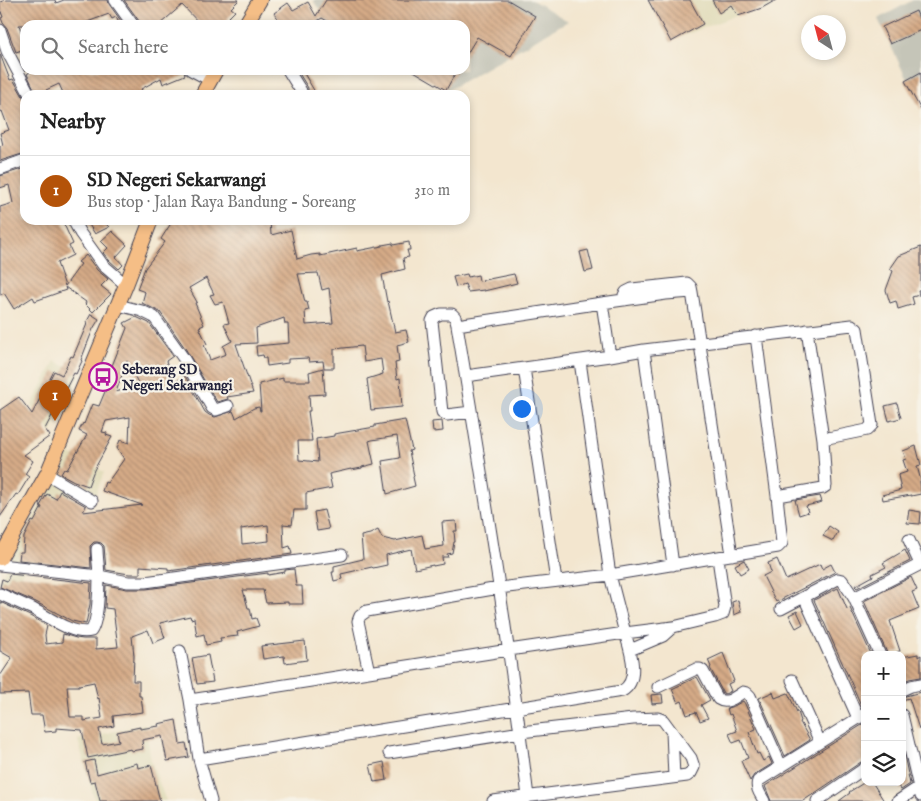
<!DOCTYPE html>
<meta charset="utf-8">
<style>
body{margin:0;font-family:"IM FELL English",serif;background:#f2f2f2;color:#222}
.controls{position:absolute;right:15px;bottom:15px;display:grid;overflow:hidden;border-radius:10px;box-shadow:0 2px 8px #0003}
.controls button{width:45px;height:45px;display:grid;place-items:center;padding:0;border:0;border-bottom:1px solid #e0e0e0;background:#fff;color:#222;font:25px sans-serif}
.compass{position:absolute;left:801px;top:15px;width:45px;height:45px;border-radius:50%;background:#fff;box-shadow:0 2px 8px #0003;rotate:324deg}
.you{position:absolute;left:521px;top:408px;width:18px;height:18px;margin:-12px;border:4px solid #fff;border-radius:50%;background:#1a73e8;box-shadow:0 0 0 8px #1a73e833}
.badge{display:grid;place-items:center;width:32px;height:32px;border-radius:50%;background:#b45309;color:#fff;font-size:16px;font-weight:700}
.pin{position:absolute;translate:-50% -41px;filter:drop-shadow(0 1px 2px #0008)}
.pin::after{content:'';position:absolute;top:26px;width:18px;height:15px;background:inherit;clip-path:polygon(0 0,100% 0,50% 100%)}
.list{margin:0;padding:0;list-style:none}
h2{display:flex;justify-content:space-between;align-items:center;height:65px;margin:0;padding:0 20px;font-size:21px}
h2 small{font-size:16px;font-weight:400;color:#767676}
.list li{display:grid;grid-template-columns:32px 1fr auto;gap:15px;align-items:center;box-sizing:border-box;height:70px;padding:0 20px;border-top:1px solid #e0e0e0}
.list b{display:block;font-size:19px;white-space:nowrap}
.list p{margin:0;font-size:16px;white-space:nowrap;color:#767676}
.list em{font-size:16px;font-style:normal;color:#767676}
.icon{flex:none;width:28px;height:28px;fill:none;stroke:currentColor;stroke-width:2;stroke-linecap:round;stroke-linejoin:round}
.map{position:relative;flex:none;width:921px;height:801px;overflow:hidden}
.search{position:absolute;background:#fff;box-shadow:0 2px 8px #0003;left:20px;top:20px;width:450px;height:55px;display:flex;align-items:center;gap:12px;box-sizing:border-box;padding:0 18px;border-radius:15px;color:#767676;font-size:19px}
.panel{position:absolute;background:#fff;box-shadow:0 2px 8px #0003;left:20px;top:90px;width:450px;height:135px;border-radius:15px}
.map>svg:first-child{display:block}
.built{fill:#e1dcba}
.industrial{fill:#c5c5b8}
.building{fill:url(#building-back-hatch);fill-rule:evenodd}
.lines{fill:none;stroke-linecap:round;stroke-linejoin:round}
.minor-casing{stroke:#413f51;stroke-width:13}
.major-casing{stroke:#413f51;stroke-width:16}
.minor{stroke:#fff;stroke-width:11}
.major{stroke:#f5be86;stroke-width:14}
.labels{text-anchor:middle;stroke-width:4.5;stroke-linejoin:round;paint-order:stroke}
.poi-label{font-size:14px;font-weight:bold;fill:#22223b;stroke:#f7f3e8;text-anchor:start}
</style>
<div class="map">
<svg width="921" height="801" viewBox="0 0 921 801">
<defs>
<pattern id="building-back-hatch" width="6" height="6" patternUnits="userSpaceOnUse" patternTransform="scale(1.25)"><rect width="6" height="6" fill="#d6ab87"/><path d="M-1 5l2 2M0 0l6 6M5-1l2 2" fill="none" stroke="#ad8b70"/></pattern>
</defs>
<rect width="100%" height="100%" fill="#f7f3e8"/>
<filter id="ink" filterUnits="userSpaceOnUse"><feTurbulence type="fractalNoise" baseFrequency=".02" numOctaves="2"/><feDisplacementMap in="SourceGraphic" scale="10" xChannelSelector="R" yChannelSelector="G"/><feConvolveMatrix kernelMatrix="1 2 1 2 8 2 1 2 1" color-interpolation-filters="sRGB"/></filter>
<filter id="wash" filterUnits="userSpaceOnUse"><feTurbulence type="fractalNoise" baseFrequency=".0096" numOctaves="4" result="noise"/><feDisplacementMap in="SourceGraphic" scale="20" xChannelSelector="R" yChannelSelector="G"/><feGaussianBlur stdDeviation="1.12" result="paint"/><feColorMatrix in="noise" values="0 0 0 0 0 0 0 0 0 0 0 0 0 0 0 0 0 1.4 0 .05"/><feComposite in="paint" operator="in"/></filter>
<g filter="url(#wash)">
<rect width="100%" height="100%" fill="#f3e6cf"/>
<!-- built -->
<path class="built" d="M 650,0 L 780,0 L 766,9 L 757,7 L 670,41 Z
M 55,361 L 79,374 L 51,433 L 32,405 Z
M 68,453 L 104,472 L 94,499 L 74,488 L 55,515 L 42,550 L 41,567 L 25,567 L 17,584 L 11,581 L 0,603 L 0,580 Z
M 145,724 L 151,761 L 166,801 L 95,801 L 78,740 Z"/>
<!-- industrial -->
<path class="industrial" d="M 313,0 L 532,0 L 568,21 L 448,90 L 416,70 L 465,70 L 465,25 L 321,13 Z
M 913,0 L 921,0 L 921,109 L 878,19 Z"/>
<g id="blocks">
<!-- building -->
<path class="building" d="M 6,0 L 55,0 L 56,3 L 64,0 L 108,0 L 109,4 L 124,25 L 120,25 L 116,17 L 112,19 L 109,14 L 79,25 L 19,25 L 25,43 L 25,49 L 16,52 L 7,28 L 3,23 L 1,18 L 3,17 L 0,9 L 0,2 Z
M 124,0 L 239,0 L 231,8 L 235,11 L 227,19 L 235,25 L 201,25 L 182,5 L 159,25 L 140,25 L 139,21 Z
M 326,0 L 508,0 L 535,16 L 511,56 L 477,37 L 465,57 L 465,25 L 334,25 L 322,18 L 311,25 L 305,25 L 302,20 L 295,25 L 283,25 L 274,13 L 288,3 L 293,10 L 308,2 L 316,16 Z
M 648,0 L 690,0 L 703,24 L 671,42 Z
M 712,0 L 776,0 L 762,8 L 738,16 L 731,5 L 719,13 Z
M 916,11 L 921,23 L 921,30 L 890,44 L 882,27 Z
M 0,54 L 10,80 L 13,79 L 25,100 L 25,153 L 0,161 L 0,146 L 3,145 L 0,133 L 9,130 L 2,111 L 0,112 Z
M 30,70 L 184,70 L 185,75 L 163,84 L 161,78 L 141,89 L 143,92 L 137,95 L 64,95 L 59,84 L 46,90 L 48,95 L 37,95 L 27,74 L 30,72 Z
M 297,70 L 302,70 L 315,92 L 307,95 L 308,91 L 308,88 Z
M 412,70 L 457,70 L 446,90 Z
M 921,72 L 921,110 L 905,81 Z
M 25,168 L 25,220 L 62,220 L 73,244 L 69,246 L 73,255 L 57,263 L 65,286 L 81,264 L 78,262 L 86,255 L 97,270 L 108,279 L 101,286 L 111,294 L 93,312 L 85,304 L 86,302 L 65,287 L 66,290 L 35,301 L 33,297 L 14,309 L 4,293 L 0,295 L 0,207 L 13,203 L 9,185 L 0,188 L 0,176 Z
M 86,220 L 102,220 L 109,227 L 95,234 Z
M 173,220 L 270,220 L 271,235 L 291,230 L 297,259 L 311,255 L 320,254 L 320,256 L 357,248 L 357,251 L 382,246 L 382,245 L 393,243 L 393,245 L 409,242 L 410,250 L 407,250 L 409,257 L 403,258 L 405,269 L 382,275 L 387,302 L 388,301 L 395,332 L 406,330 L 409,342 L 397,345 L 399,362 L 395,363 L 397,379 L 400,378 L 402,407 L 371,410 L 367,379 L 383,374 L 381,359 L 364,362 L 362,346 L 334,349 L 334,368 L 324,368 L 323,361 L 309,362 L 308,358 L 288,359 L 288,363 L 267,366 L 266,358 L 264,358 L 263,355 L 257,356 L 256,346 L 289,343 L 288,324 L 285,324 L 284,318 L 256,328 L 257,343 L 236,344 L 253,393 L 227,397 L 228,399 L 217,402 L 185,348 L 160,312 L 142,303 L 145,292 L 137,289 L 145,268 L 165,242 L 161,239 ZM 318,273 L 322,290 L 329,288 L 333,323 L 306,325 L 305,311 L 309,310 L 307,302 L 305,302 L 298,274 ZM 206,278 L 214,294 L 210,295 L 215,304 L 223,302 L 229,323 L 224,324 L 232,341 L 223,346 L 226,354 L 210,360 L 204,345 L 207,344 L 199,327 L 204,325 L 195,303 L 197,302 L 189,288 Z
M 112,231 L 127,245 L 116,257 L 123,265 L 119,269 L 109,260 L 103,253 L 108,248 L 101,241 Z
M 921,247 L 921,290 L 918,291 L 919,295 L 912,297 L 914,304 L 898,309 L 896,301 L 890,303 L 886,290 L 893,271 L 890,269 L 899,256 Z
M 588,250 L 593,270 L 585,272 L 580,252 Z
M 467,274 L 468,277 L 478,275 L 479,281 L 514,274 L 517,283 L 484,291 L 484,290 L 468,292 L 465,284 L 456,287 L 453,277 Z
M 91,314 L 99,319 L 93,329 L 81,360 L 82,361 L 76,374 L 74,373 L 45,429 L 50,436 L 24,455 L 33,461 L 25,474 L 29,477 L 18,495 L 16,494 L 0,517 L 0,410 L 19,397 L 32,414 L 54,371 L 62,375 L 71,356 L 73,357 L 87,324 L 86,323 Z
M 136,317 L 149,323 L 173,356 L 166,361 L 174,381 L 175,382 L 185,376 L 205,412 L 209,415 L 215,417 L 233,411 L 236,418 L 254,408 L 259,407 L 260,411 L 261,411 L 259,384 L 283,378 L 283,381 L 310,381 L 309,372 L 323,368 L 325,394 L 309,395 L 310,411 L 308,411 L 312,441 L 298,441 L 299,460 L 318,462 L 316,439 L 334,436 L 334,434 L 375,427 L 375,425 L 405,420 L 412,450 L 409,451 L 414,476 L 413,477 L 415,486 L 387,494 L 382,461 L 400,458 L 397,436 L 372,440 L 369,441 L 374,464 L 362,467 L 362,468 L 351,470 L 351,469 L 329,474 L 332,488 L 306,493 L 306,510 L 294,510 L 292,525 L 283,524 L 284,548 L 290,546 L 292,554 L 168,571 L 168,568 L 140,566 L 140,574 L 129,574 L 106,570 L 104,546 L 101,543 L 97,542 L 94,542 L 90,546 L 91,568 L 19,560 L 20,552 L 23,552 L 24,537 L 32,521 L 34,522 L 42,507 L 40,506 L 47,494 L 56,499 L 60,491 L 86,506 L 83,512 L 142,505 L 102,491 L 105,482 L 107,483 L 124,459 L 117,448 L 120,440 L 129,443 L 130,417 L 106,421 L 102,432 L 107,433 L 106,435 L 112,437 L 94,470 L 88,486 L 74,481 L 61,474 L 64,469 L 67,470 L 87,435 L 79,431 L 83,423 L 84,424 L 92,404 L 99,406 L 109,382 L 106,381 L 127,328 L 124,323 ZM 127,361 L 139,385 L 116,392 ZM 268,525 L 269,541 L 242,544 L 241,529 Z
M 897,403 L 901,418 L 889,421 L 885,406 Z
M 442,421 L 443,431 L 433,432 L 432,422 Z
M 916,446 L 921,465 L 917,466 L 921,481 L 920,481 L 921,494 L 911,496 L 911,495 L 883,500 L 882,495 L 901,490 L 898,475 L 907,472 L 903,460 L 906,459 L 903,451 Z
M 820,496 L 822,502 L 806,506 L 808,512 L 799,515 L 795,500 Z
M 324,510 L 329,529 L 317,531 L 314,512 Z
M 909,510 L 921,512 L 920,524 L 907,523 Z
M 456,521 L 457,531 L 454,531 L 455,542 L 454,542 L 452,553 L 447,554 L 448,557 L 442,557 L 443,564 L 433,566 L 433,565 L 415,569 L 411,549 L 386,555 L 387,565 L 373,568 L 372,567 L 341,574 L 342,579 L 334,581 L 332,572 L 334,572 L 334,566 L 363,559 L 361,536 L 370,534 L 378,530 L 382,538 L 395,541 L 422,535 L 425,549 L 444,546 L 442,522 Z
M 829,526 L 838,532 L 833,541 L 823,536 Z
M 905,550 L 910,561 L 857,588 L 855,586 L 873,576 L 872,574 L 886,567 L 883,563 Z
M 777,559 L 786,580 L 820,564 L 822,569 L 831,564 L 835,572 L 776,602 L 763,576 L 771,572 L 768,563 Z
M 744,560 L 749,569 L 740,574 L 735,565 Z
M 294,569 L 296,586 L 302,586 L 303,604 L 288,604 L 288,602 L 266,603 L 263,590 L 243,590 L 248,608 L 250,608 L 252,619 L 256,618 L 259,626 L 237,632 L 238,636 L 220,638 L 221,642 L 206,645 L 204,634 L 197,636 L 194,618 L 191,619 L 190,616 L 160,623 L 165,638 L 153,643 L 148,630 L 132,636 L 134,656 L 133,681 L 139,681 L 139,696 L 141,696 L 143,712 L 113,716 L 114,726 L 99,729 L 102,744 L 119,741 L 117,732 L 140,727 L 140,729 L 159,726 L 158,724 L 176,720 L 180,744 L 186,743 L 189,757 L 167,761 L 162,736 L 142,740 L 143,749 L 131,751 L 131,749 L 88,758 L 82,730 L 56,728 L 56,731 L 45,732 L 42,715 L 31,715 L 28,693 L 0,694 L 0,676 L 12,658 L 0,651 L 0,602 L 30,616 L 47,626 L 45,635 L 46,644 L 62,642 L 63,634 L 76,638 L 83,639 L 96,639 L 96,649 L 118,647 L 113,609 L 105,608 L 106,585 L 127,589 L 146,589 L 268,573 L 268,575 L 285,572 L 285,570 ZM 94,682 L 98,699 L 99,698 L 102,718 L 84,721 L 84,717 L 70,717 L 67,686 L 79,686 L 79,685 Z
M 10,574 L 91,583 L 90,604 L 86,624 L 72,621 L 36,602 L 0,587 L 2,579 L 7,581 Z
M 911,577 L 917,590 L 912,592 L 919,609 L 890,621 L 900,651 L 888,655 L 864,601 Z
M 838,588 L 847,609 L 850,608 L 871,654 L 865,655 L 865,707 L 862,707 L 814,600 Z
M 738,600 L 741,612 L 734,615 L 732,602 Z
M 797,611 L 803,624 L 796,628 L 789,615 Z
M 305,641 L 307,660 L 285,663 L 284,656 L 263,659 L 261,646 Z
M 723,653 L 734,681 L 728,684 L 731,691 L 725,694 L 723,693 L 710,668 L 711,667 L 708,660 Z
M 918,654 L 918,657 L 921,655 L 921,677 L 909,679 L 902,682 L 902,657 Z
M 208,655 L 213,682 L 197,684 L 192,658 Z
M 697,677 L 710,700 L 701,705 L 708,718 L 700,721 L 696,712 L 687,715 L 682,701 L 678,703 L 672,689 Z
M 773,692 L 775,698 L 788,693 L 797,712 L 798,712 L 801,721 L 800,722 L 810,740 L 785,756 L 759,698 Z
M 921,692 L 921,729 L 919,729 L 909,698 L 902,700 L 902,697 Z
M 662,694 L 663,703 L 652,704 L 651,695 Z
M 743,701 L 745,704 L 756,729 L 749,732 L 757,754 L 759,753 L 763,761 L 769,757 L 772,764 L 754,775 L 750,781 L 741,761 L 748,758 L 741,740 L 733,743 L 729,734 L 737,731 L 731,714 L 729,715 L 727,708 L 734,706 Z
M 865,723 L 865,760 L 861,762 L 803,801 L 771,801 L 765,786 Z
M 902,753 L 904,755 L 910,784 L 901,790 L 895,782 L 902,782 Z
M 94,760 L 97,774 L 137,763 L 138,768 L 151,765 L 160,801 L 100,801 L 95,781 L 90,782 L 85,762 Z
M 384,762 L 387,780 L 374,782 L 370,765 Z
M 865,782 L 872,782 L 884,801 L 839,801 L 850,793 L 849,792 Z"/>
</g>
</g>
<g filter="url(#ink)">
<use href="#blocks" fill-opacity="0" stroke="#413f51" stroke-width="1"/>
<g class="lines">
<defs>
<path id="minor" d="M 115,0 L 133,25
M 0,30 L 7,51 L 30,95
M 191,70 L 210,80
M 288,70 L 301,91
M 0,169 L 25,160
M 73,220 L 80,233 L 103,265 L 126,285
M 625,300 L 624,295 L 626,292 L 632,289 L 687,283 L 691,287 L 692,292
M 602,303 L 666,294 L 692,292 L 732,555
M 118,305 L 142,311 L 154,317 L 184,359 L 212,408 L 216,410 L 228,406
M 457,325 L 602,303 L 610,356 L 466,376
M 807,330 L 823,439
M 756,336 L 777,496
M 644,350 L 673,565
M 580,361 L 610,575 L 625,633 L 673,627 L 715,617 L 723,614 L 725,607 L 718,558
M 524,368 L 556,581
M 471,412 L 447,415 L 442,412 L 432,321 L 434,317 L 441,314 L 452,314 L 455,317 L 457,325 C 483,482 509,639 528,797 L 521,801
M 47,474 L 92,501
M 0,565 L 99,576 L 128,582 L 145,582 L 342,555
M 0,594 C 11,599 22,604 33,609 C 48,617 74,636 91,631 C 98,622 99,589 99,577 C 99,568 97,558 97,549
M 804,597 L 858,718
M 854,598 L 919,565 L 920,564 L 909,540
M 781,609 L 838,579 L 842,580 L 854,598 L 880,655
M 630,650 L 663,636 L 673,627
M 180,651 L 190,700
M 369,672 L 358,621 L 360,616 L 367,611 L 499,588 L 610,575 L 778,547 L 782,543 L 777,496 L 823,488 L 826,486 L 823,439 L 867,430 L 872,425 L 857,329 L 852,325 L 644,350 L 610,356
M 792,680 L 820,742
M 658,687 L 696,669 L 700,669 L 703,671 L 718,699 C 727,705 735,697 743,692 L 747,693 L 750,696 L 781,766
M 902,690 L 911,686 L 921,684
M 902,715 L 921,796
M 672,732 L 674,777
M 389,753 L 521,732 L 633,719 L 658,718 L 663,720 L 691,758 L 694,767 L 691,773 L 687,776 L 493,801
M 199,759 L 622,691 C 641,680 630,650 625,633 L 509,650 L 190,700 L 199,759 L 211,801
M 764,801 C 761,795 755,788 758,781 L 865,714
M 817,801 L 865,768
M 898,801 L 919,787"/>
<path id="major" d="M 245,25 L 260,0
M 202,95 L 216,70
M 0,558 L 47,474 L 126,285 L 151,220"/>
</defs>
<!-- minor casing -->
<use href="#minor" class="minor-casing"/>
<!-- major casing -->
<use href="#major" class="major-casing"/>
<!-- minor -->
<use href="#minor" class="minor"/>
<!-- major -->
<use href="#major" class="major"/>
</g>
</g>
<!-- icons -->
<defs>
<symbol id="bus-ring" viewBox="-11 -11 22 22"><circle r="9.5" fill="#f7f3e8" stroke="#b5179e" stroke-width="1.5"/><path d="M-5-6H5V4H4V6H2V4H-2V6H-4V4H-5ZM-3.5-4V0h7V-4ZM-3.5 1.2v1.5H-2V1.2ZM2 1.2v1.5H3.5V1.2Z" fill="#b5179e"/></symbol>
</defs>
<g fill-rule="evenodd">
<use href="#bus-ring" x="87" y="361" width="32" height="32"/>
</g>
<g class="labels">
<!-- poi labels -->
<g class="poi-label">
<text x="122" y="374">Seberang SD<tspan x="122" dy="16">Negeri Sekarwangi</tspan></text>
</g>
</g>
</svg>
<div class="controls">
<button>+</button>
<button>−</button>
<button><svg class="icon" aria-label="layers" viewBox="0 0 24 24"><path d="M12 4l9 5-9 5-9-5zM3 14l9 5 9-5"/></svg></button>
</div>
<svg class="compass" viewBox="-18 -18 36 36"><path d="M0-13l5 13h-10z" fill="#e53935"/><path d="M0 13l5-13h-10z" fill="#767676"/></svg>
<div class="you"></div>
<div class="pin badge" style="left:55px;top:421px">1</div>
<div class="search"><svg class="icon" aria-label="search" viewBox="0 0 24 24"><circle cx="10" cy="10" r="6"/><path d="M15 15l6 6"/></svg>Search here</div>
<section class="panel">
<h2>Nearby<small></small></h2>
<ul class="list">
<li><span class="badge">1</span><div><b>SD Negeri Sekarwangi</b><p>Bus stop · Jalan Raya Bandung - Soreang</p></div><em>310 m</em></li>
</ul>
</section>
</div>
